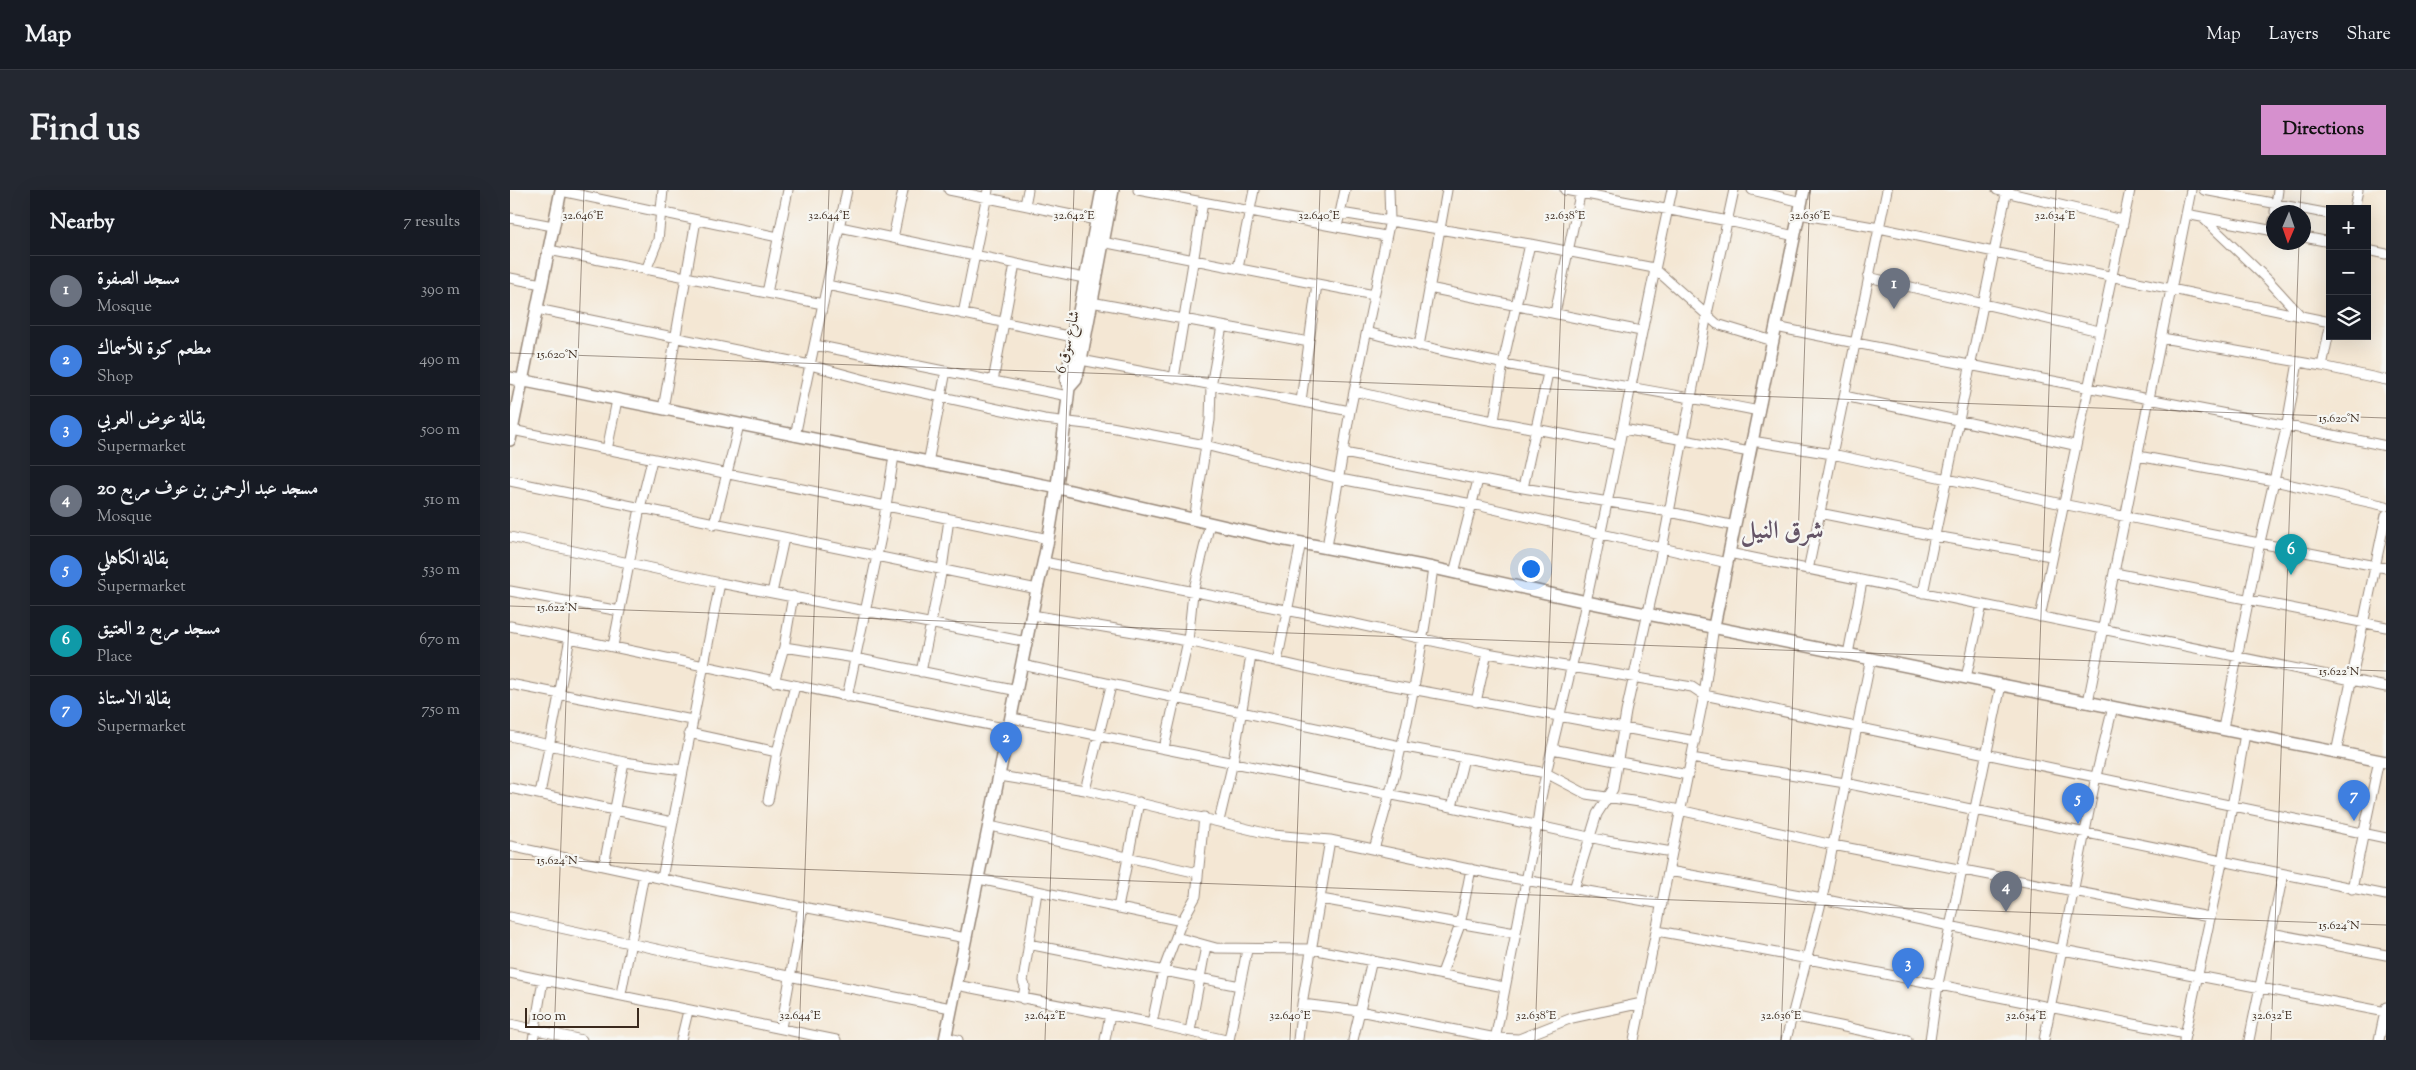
<!DOCTYPE html>
<meta charset="utf-8">
<style>
body{margin:0;font-family:"Sorts Mill Goudy",Amiri,serif;background:#242831;color:#f1f3f6}
.controls{position:absolute;right:15px;top:15px;display:grid;overflow:hidden;border-radius:0px;box-shadow:0 5px 20px #0002}
.controls button{width:45px;height:45px;display:grid;place-items:center;padding:0;border:0;border-bottom:1px solid #363941;background:#171b24;color:#f1f3f6;font:25px sans-serif}
.compass{position:absolute;left:1756px;top:15px;width:45px;height:45px;border-radius:50%;background:#171b24;box-shadow:0 5px 20px #0002;rotate:182deg}
.scale{position:absolute;left:15px;bottom:12px;width:114px;box-sizing:border-box;padding-left:5px;border:2px solid #3b2a1e;border-top:0;font-size:14px;line-height:18px;white-space:nowrap;color:#3b2a1e;-webkit-text-stroke:4px #f6f6f2;paint-order:stroke}
.you{position:absolute;left:1020px;top:378px;width:18px;height:18px;margin:-12px;border:4px solid #fff;border-radius:50%;background:#1a73e8;box-shadow:0 0 0 8px #1a73e833}
.badge{display:grid;place-items:center;width:32px;height:32px;border-radius:50%;background:#d690ce;color:#fff;font-size:16px;font-weight:700}
.pin{position:absolute;translate:-50% -41px;filter:drop-shadow(0 1px 2px #0008)}
.pin::after{content:'';position:absolute;top:26px;width:18px;height:15px;background:inherit;clip-path:polygon(0 0,100% 0,50% 100%)}
.list{margin:0;padding:0;list-style:none}
h2{display:flex;justify-content:space-between;align-items:center;height:65px;margin:0;padding:0 20px;font-size:21px}
h2 small{font-size:16px;font-weight:400;color:#9ea1a6}
.list li{display:grid;grid-template-columns:32px 1fr auto;gap:15px;align-items:center;box-sizing:border-box;height:70px;padding:0 20px;border-top:1px solid #363941}
.list b{display:block;font-size:19px;white-space:nowrap}
.list p{margin:0;font-size:16px;white-space:nowrap;color:#9ea1a6}
.list em{font-size:16px;font-style:normal;color:#9ea1a6}
.icon{flex:none;width:28px;height:28px;fill:none;stroke:currentColor;stroke-width:2;stroke-linecap:round;stroke-linejoin:round}
.map{position:relative;flex:none;width:1876px;height:850px;overflow:hidden;border-radius:0px}
header{display:flex;align-items:center;gap:30px;box-sizing:border-box;height:70px;padding:0 25px;background:#171b24;border-bottom:1px solid #363941}
header strong{font-size:24px}
nav{display:flex;gap:28px;margin-inline-start:auto;font-size:18px}
.intro{display:flex;align-items:center;justify-content:space-between;box-sizing:border-box;height:120px;padding:0 30px}
h1{margin:0;font-size:35px}
.button{padding:12px 22px;border-radius:0px;background:#d690ce;color:#111;font-size:18px;font-weight:700}
main{display:flex;gap:30px;padding:0 30px}
aside{flex:1;background:#171b24;border-radius:0px;box-shadow:0 5px 20px #0002}
.map>svg:first-child{display:block}
.lines{fill:none;stroke-linecap:round;stroke-linejoin:round}
.street-casing{stroke:#988879;stroke-width:11}
.secondary-casing{stroke:#988879;stroke-width:14}
.street{stroke:#fff;stroke-width:9}
.secondary{stroke:#fff;stroke-width:11}
.ticks{fill:none;stroke:#3b2a1e;stroke-width:1;stroke-opacity:0.45}
.labels{text-anchor:middle;stroke-width:4.5;stroke-linejoin:round;paint-order:stroke}
.street-label{font-size:15px;fill:#3b2a1e;stroke:#f6f6f2}
.town-label{font-size:25px;font-weight:bold;fill:#645466;stroke:#f6f6f2}
.ticks-label{font-size:12px;text-anchor:middle;fill:#3b2a1e;stroke:#f6f6f2;stroke-width:4.5;stroke-linejoin:round;paint-order:stroke}
</style>
<header>
<strong>Map</strong>
<nav><a>Map</a><a>Layers</a><a>Share</a></nav>
</header>
<div class="intro"><h1>Find us</h1><a class="button">Directions</a></div>
<main>
<aside>
<h2>Nearby<small>7 results</small></h2>
<ul class="list">
<li><span class="badge" style="background:#6b7280">1</span><div><b>مسجد الصفوة</b><p>Mosque</p></div><em>390 m</em></li>
<li><span class="badge" style="background:#3f7fe0">2</span><div><b>مطعم كوة للأسماك</b><p>Shop</p></div><em>490 m</em></li>
<li><span class="badge" style="background:#3f7fe0">3</span><div><b>بقالة عوض العربي</b><p>Supermarket</p></div><em>500 m</em></li>
<li><span class="badge" style="background:#6b7280">4</span><div><b>مسجد عبد الرحمن بن عوف مربع 20</b><p>Mosque</p></div><em>510 m</em></li>
<li><span class="badge" style="background:#3f7fe0">5</span><div><b>بقالة الكاهلي</b><p>Supermarket</p></div><em>530 m</em></li>
<li><span class="badge" style="background:#0f9aa8">6</span><div><b>مسجد مربع 2 العتيق</b><p>Place</p></div><em>670 m</em></li>
<li><span class="badge" style="background:#3f7fe0">7</span><div><b>بقالة الاستاذ</b><p>Supermarket</p></div><em>750 m</em></li>
</ul>
</aside>
<div class="map">
<svg width="1876" height="850" viewBox="0 0 1876 850">
<rect width="100%" height="100%" fill="#f6f6f2"/>
<filter id="ink" filterUnits="userSpaceOnUse"><feTurbulence type="fractalNoise" baseFrequency=".02" numOctaves="2"/><feDisplacementMap in="SourceGraphic" scale="10" xChannelSelector="R" yChannelSelector="G"/><feConvolveMatrix kernelMatrix="1 2 1 2 8 2 1 2 1" color-interpolation-filters="sRGB"/></filter>
<filter id="wash" filterUnits="userSpaceOnUse"><feTurbulence type="fractalNoise" baseFrequency=".0096" numOctaves="4" result="noise"/><feDisplacementMap in="SourceGraphic" scale="20" xChannelSelector="R" yChannelSelector="G"/><feGaussianBlur stdDeviation="1.12" result="paint"/><feColorMatrix in="noise" values="0 0 0 0 0 0 0 0 0 0 0 0 0 0 0 0 0 1.4 0 .05"/><feComposite in="paint" operator="in"/></filter>
<g filter="url(#wash)">
<rect width="100%" height="100%" fill="#f4e7d4"/>
</g>
<g filter="url(#ink)">
<g class="lines">
<defs>
<path id="street" d="M 439,0 L 586,30
M 628,0 L 875,46
M 1055,0 L 1218,31 L 1285,46
M 1242,0 L 1292,12
M 1487,0 L 1613,30
M 1694,0 L 1820,24
M 51,1 L 268,47
M 515,15 L 518,0
M 1844,19 L 1848,0
M 1765,22 L 1768,0
M 831,23 L 1020,54 L 1144,78 L 1207,134 L 1263,151
M 1289,24 L 1369,38 L 1820,132
M 1676,24 L 1764,41
M 1692,27 L 1758,90 L 1790,125
M 0,28 L 43,36
M 330,37 L 574,88
M 827,37 L 835,0
M 1762,41 L 1764,30
M 1794,47 L 1820,52
M 383,48 L 393,0
M 592,52 L 864,105
M 39,60 L 313,114
M 1857,60 L 1876,64
M 728,78 L 744,0
M 136,80 L 148,50 L 153,0
M 1358,87 L 1589,141
M 0,88 L 32,94
M 317,95 L 563,147
M 919,98 L 1131,141
M 257,103 L 278,0
M 581,112 L 799,152
M 27,119 L 300,175 L 363,192 L 534,229 L 601,237 L 695,255 L 830,289 L 962,314 L 1217,373
M 1045,123 L 1071,0
M 453,124 L 478,0
M 1266,137 C 1469,179 1673,213 1876,256
M 857,142 C 985,177 1118,195 1249,221
M 1652,148 L 1812,176 L 1876,190
M 305,155 L 558,206
M 909,156 L 937,0
M 571,170 L 840,221
M 1812,176 L 1820,137
M 664,188 L 693,12
M 483,191 L 505,74
M 844,201 L 911,217 L 1109,255
M 1334,206 L 1564,255
M 791,211 L 807,94
M 153,219 L 186,30
M 984,231 L 993,173 L 1020,54
M 1113,239 L 1240,262
M 2,240 L 539,349
M 285,246 L 337,0
M 1242,251 L 1322,264 L 1552,314 L 1876,378
M 97,260 L 107,210
M 834,263 L 1013,298 L 1160,322 L 1225,336
M 1628,266 L 1764,291 L 1876,316
M 418,273 L 436,181
M 0,291 L 527,399
M 1013,298 L 1038,183
M 1309,323 L 1425,346 L 1541,366
M 684,330 L 700,230 L 701,196 L 712,136
M 204,335 L 229,235
M 0,347 L 210,393 L 517,452
M 817,357 L 840,221 L 880,30 L 879,0
M 1219,363 L 1876,497
M 534,372 L 841,433 L 977,463 L 1182,497 L 1194,505 L 1876,648
M 1298,380 L 1377,0
M 944,383 L 968,290
M 1605,383 L 1876,437
M 0,401 L 110,421
M 262,403 L 274,348
M 1413,403 L 1497,0
M 522,425 L 678,451 L 830,486 L 1185,551
M 1530,427 L 1620,0
M 0,436 C 167,469 333,507 500,539
M 103,456 L 130,318 L 142,270
M 274,457 L 345,468 L 508,501
M 1338,464 L 1352,392
M 767,472 L 791,352
M 512,475 L 890,556 L 1036,583 L 1076,604 L 1143,614 L 1323,655 L 1699,727
M 411,482 L 432,379 L 439,329
M 1456,488 L 1472,415
M 264,492 L 274,457 L 283,406
M 0,494 L 182,530
M 337,507 L 371,347 L 384,266
M 966,512 L 977,463
M 1578,512 L 1681,0
M 502,528 L 942,617 L 1097,651 L 1162,662
M 1713,538 L 1750,352 L 1777,234 L 1788,172
M 179,543 L 267,562
M 0,546 L 114,572 L 172,580
M 654,558 L 678,451 L 683,403 L 700,333
M 1042,559 L 1178,585
M 1826,563 L 1876,325
M 1181,568 L 1335,593 L 1876,705
M 490,586 L 575,600 L 763,645 L 820,650 L 997,687 L 1152,714
M 0,598 L 162,632
M 575,600 L 601,496
M 30,604 L 60,448
M 258,611 L 267,562 L 285,496
M 942,617 L 954,568
M 709,631 L 723,572 L 741,466
M 480,636 L 688,683
M 0,656 L 219,703 L 456,748
M 864,659 C 892,568 911,473 923,378
M 94,675 L 114,572
M 1159,681 L 1312,709 L 1553,760 L 1876,822
M 152,688 L 210,393
M 469,689 L 672,731
M 1064,699 L 1087,624 L 1103,599 L 1116,522 L 1152,359 L 1197,124 L 1224,0
M 1842,699 L 1869,570
M 811,709 L 1005,743
M 608,718 L 629,612
M 0,727 L 197,770 L 441,818
M 1147,741 C 1324,772 1499,810 1675,844
M 1761,743 L 1876,765
M 666,747 L 706,758 L 802,759 L 994,797
M 518,754 L 730,796
M 0,783 L 326,850
M 932,783 L 950,735 L 961,679
M 446,795 L 642,833 L 716,850
M 111,804 L 134,684
M 513,809 L 515,796 L 513,791 L 527,702
M 792,814 L 849,821 L 986,848 L 1009,849 L 1062,828 L 1132,813
M 1282,826 L 1397,850
M 642,833 L 653,781 L 672,731 L 686,706 L 694,627
M 0,834 L 72,850
M 271,838 L 293,716
M 680,841 L 696,756
M 435,847 L 448,850
M 23,850 L 33,790
M 171,850 L 178,821
M 595,850 L 600,825
M 719,850 L 737,760
M 788,850 L 792,814 L 820,650
M 843,850 L 862,770
M 985,850 L 1027,635 L 1031,608 C 1044,542 1063,478 1076,412 C 1106,275 1132,137 1162,0
M 1124,850 L 1194,505 L 1204,436
M 1276,850 L 1312,709 L 1361,468
M 1420,850 L 1428,794 L 1491,495
M 1534,850 L 1586,586 L 1603,517
M 1674,850 L 1712,672 L 1735,544
M 1739,850 L 1773,684
M 1869,850 L 1876,817"/>
<path id="secondary" d="M 0,188 L 548,298 L 760,347 L 923,378 L 1077,412 L 1876,572
M 559,198 L 566,190 L 571,170 L 603,0
M 0,250 L 51,0
M 1204,436 L 1294,0
M 435,850 L 527,399 C 544,333 551,266 559,198 L 556,190 L 592,0"/>
</defs>
<!-- street casing -->
<use href="#street" class="street-casing"/>
<!-- secondary casing -->
<use href="#secondary" class="secondary-casing"/>
<!-- street -->
<use href="#street" class="street"/>
<!-- secondary -->
<use href="#secondary" class="secondary"/>
</g>
</g>
<!-- ticks -->
<path class="ticks" d="M 1790,22 L 1791,0M 0,163 L 1876,228M 0,416 L 1876,481M 0,669 L 1876,735M 44,850 L 74,0M 289,850 L 319,0M 535,850 L 564,0M 780,850 L 810,0M 1025,850 L 1055,0M 1271,850 L 1300,0M 1516,850 L 1546,0M 1761,850 L 1789,52"/>
<g class="labels">
<!-- street labels -->
<g class="street-label">
<text transform="translate(557 152) rotate(-77)" y="5">شارع سوق 6</text>
</g>
<!-- town labels -->
<g class="town-label">
<text x="1272" y="348">شرق النيل</text>
</g>
</g>
<g class="ticks-label">
<text x="73" y="29">32.646°E</text>
<text x="319" y="29">32.644°E</text>
<text x="564" y="29">32.642°E</text>
<text x="809" y="29">32.640°E</text>
<text x="1055" y="29">32.638°E</text>
<text x="1300" y="29">32.636°E</text>
<text x="1545" y="29">32.634°E</text>
<text x="47" y="168">15.620°N</text>
<text x="1829" y="232">15.620°N</text>
<text x="47" y="421">15.622°N</text>
<text x="1829" y="485">15.622°N</text>
<text x="47" y="674">15.624°N</text>
<text x="1829" y="739">15.624°N</text>
<text x="290" y="829">32.644°E</text>
<text x="535" y="829">32.642°E</text>
<text x="780" y="829">32.640°E</text>
<text x="1026" y="829">32.638°E</text>
<text x="1271" y="829">32.636°E</text>
<text x="1516" y="829">32.634°E</text>
<text x="1762" y="829">32.632°E</text>
</g>
</svg>
<div class="controls">
<button>+</button>
<button>−</button>
<button><svg class="icon" aria-label="layers" viewBox="0 0 24 24"><path d="M12 4l9 5-9 5-9-5zM3 14l9 5 9-5"/></svg></button>
</div>
<svg class="compass" viewBox="-18 -18 36 36"><path d="M0-13l5 13h-10z" fill="#e53935"/><path d="M0 13l5-13h-10z" fill="#9ea1a6"/></svg>
<div class="scale">100 m</div>
<div class="you"></div>
<div class="pin badge" style="left:1384px;top:119px;background:#6b7280">1</div>
<div class="pin badge" style="left:496px;top:573px;background:#3f7fe0">2</div>
<div class="pin badge" style="left:1398px;top:799px;background:#3f7fe0">3</div>
<div class="pin badge" style="left:1496px;top:722px;background:#6b7280">4</div>
<div class="pin badge" style="left:1568px;top:634px;background:#3f7fe0">5</div>
<div class="pin badge" style="left:1781px;top:385px;background:#0f9aa8">6</div>
<div class="pin badge" style="left:1844px;top:631px;background:#3f7fe0">7</div>
</div>
</main>
